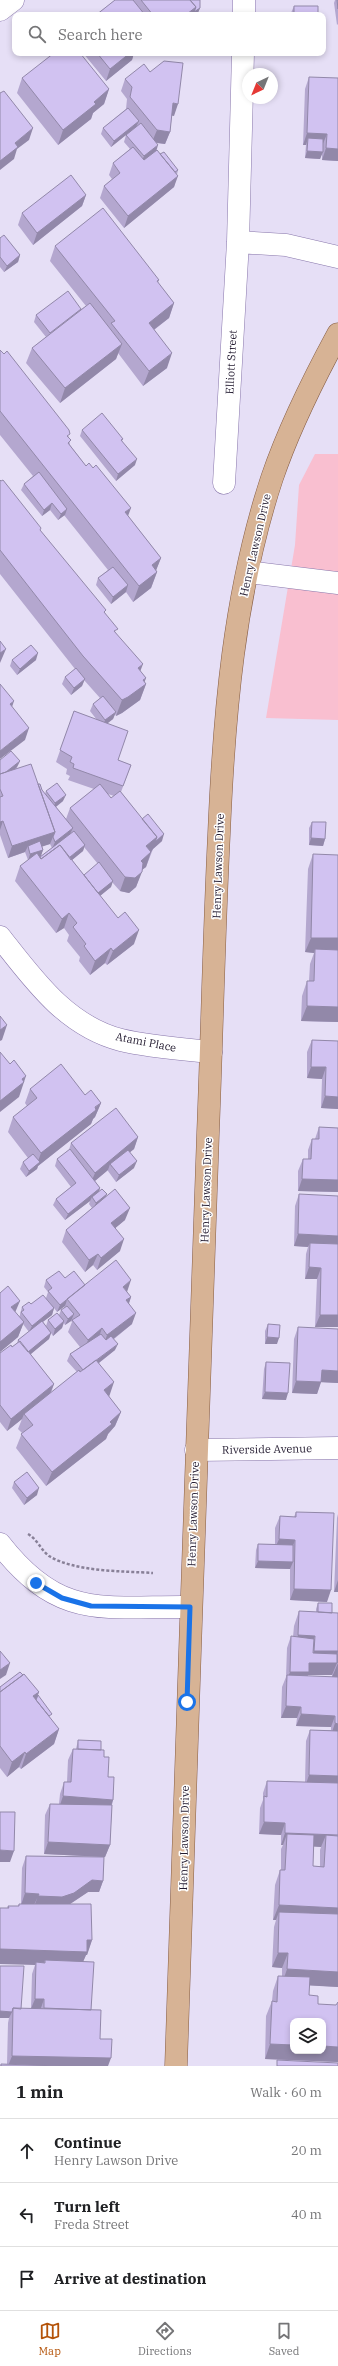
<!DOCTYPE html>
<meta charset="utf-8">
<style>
body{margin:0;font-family:"IBM Plex Serif",serif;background:#f2f2f2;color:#202124}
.controls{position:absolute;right:12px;bottom:12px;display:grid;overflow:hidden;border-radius:8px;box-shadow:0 2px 6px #0003}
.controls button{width:36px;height:36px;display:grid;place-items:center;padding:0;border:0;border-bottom:1px solid #e0e0e0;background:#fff;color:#202124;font:20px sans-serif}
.compass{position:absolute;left:242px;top:68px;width:36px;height:36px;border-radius:50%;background:#fff;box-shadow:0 2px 6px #0003;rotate:223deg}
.stop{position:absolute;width:12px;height:12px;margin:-9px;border:3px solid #1a73e8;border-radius:50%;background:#fff}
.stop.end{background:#1a73e8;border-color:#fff;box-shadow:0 1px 4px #0008}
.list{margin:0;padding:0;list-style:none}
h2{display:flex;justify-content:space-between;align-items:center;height:52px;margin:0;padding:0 16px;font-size:17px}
h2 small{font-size:13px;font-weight:400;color:#757577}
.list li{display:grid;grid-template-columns:26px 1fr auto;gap:12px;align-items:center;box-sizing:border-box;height:64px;padding:0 16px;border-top:1px solid #e0e0e0}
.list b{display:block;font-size:15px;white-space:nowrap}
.list p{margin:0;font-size:13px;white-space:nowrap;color:#757577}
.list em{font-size:13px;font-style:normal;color:#757577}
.icon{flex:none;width:22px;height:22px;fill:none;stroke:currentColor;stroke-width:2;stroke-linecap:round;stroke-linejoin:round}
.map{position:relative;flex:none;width:338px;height:2066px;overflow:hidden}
.search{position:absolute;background:#fff;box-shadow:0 2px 6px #0003;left:12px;right:12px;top:12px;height:44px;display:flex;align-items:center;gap:10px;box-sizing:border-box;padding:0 14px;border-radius:8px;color:#757577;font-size:15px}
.sheet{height:244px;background:#fff}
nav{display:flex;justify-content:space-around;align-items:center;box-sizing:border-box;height:56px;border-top:1px solid #e0e0e0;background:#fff;font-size:11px;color:#757577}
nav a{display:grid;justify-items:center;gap:2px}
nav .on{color:#b45309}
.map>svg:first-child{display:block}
.green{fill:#f9bfd0}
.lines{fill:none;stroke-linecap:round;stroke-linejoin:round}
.minor-casing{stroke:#8876ab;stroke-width:23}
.major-casing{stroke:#865d44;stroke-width:23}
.path{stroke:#888097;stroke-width:2.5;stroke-dasharray:3 2;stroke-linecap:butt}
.minor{stroke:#fff;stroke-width:22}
.major{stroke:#d7b395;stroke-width:22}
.wall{fill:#b4a7cf;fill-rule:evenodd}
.shaded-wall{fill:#9288a9}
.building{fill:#d1c2f1;stroke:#9288a9}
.route{stroke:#1a73e8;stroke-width:5}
.labels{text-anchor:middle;stroke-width:3;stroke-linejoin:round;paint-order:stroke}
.street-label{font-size:11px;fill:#231b30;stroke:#fff}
</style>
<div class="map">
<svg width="338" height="2066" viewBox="0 0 338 2066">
<rect width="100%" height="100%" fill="#e6dff6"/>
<!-- green -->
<path class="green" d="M 315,454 L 338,454 L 338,720 L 266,718 L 295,545 L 299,485 Z"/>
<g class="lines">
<defs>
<path id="minor" d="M 0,10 L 13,0
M 244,15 L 244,0
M 238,242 L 286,245 L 338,257
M 224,483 L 238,242 L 243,53
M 248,572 L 338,583
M 0,937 C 33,979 66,1026 121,1040 C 150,1047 181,1049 211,1052
M 196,1450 L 338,1448
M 0,1544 C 60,1621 103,1606 190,1607"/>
<path id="major" d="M 176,2066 C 188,1755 195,1444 208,1133 C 212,1033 214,933 219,834 C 224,714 234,593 272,478 C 289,428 313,380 338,334"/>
</defs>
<!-- minor casing -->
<use href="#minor" class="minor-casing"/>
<!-- major casing -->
<use href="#major" class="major-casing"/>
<!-- path -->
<path class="path" d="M 28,1534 C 37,1539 41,1550 49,1556 C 75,1572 123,1571 153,1573"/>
<!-- minor -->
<use href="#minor" class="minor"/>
<!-- major -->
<use href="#major" class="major"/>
</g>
<!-- wall -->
<path class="wall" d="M 115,0 L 200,0 L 200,8 L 197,15 L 96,15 Z
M 335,0 L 338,0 L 338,24 L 337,25 L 334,3 Z
M 294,6 L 318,15 L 291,15 L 291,13 Z
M 83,53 L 134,53 L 132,60 L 106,81 Z
M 309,77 L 338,161 L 322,160 L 322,153 L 320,159 L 305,158 L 306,145 L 303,145 L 305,89 Z
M 22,78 L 109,89 L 104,104 L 93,113 L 91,119 L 58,145 L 17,93 Z
M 125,79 L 174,116 L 172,115 L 170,132 L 165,144 L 156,143 L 156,150 L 178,170 L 174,187 L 124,228 L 100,198 L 104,186 L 112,179 L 109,175 L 113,163 L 130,149 L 124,142 L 126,135 L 111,147 L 101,134 L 103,128 L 126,109 L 127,99 L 121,91 Z
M 86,195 L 82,206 L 33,245 L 18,225 L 22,213 Z
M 0,238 L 20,255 L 18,262 L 4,272 L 0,267 Z
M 55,246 L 159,280 L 158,283 L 174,303 L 169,318 L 154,330 L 167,368 L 143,386 L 118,353 L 116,359 L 60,403 L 26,363 L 32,348 L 46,337 L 34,322 L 36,315 L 81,309 L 86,306 L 50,261 Z
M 0,350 L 69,437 L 70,445 L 86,466 L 128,516 L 161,558 L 156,570 L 157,572 L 151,588 L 133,602 L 126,592 L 111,604 L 96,585 L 98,578 L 108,570 L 64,515 L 58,520 L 50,510 L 42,516 L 21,490 L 24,484 L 33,476 L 0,435 Z
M 82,430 L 123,439 L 122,441 L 135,465 L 116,481 L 80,436 Z
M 0,480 L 105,613 L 116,633 L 140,671 L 146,678 L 144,682 L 146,684 L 140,700 L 122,713 L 116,716 L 115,714 L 113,719 L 107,723 L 118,760 L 131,765 L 121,792 L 142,819 L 162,841 L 153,849 L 146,867 L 142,870 L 136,887 L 129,893 L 120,891 L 112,882 L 111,887 L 100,896 L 134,944 L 107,965 L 105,963 L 90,975 L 79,961 L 80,957 L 67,941 L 69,935 L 64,928 L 56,933 L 15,881 L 20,866 L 28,860 L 25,852 L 8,858 L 0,835 L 0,760 L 20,761 L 16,769 L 38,784 L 45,794 L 46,791 L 63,801 L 56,807 L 66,819 L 70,808 L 94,789 L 68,780 L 70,776 L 66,774 L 67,769 L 56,762 L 74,711 L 97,720 L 90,711 L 93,704 L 100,698 L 84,680 L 82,686 L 71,695 L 62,684 L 65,677 L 75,669 L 0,574 ZM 108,794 L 114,796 L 111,798 ZM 50,844 L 52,848 L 40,857 L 43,850 L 42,846 ZM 84,847 L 98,864 L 84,875 L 72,860 L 83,851 Z
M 12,660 L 36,660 L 17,675 L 10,666 Z
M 312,822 L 325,839 L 323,846 L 309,845 L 309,828 Z
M 313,854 L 338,1022 L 301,1021 L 302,996 L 307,981 L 309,981 L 310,964 L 314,953 L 305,952 L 308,869 Z
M 312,1040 L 338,1041 L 338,1109 L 321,1108 L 322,1079 L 307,1078 L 307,1052 Z
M 30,1089 L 85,1095 L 101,1103 L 95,1117 L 93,1119 L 91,1124 L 38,1166 L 37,1169 L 26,1177 L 20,1169 L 23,1162 L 28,1158 L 8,1132 L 13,1117 L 27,1106 L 25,1103 Z
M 319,1127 L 338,1128 L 338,1192 L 298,1191 L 298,1171 L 303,1159 L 308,1159 L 308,1150 L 312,1139 L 315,1139 Z
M 138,1137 L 134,1149 L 130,1152 L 134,1168 L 116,1182 L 108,1171 L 108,1170 L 95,1181 L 100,1188 L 99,1191 L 107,1194 L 106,1196 L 125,1220 L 115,1228 L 120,1251 L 97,1270 L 93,1265 L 85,1272 L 62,1242 L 66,1230 L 92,1208 L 89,1204 L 90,1201 L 65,1220 L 53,1205 L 56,1199 L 71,1187 L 55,1166 L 57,1159 L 69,1150 L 71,1143 Z
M 299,1194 L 338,1327 L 315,1327 L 317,1279 L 305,1279 L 306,1254 L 308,1247 L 294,1246 L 295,1206 Z
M 65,1278 L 85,1285 L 127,1292 L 131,1297 L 129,1303 L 132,1324 L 114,1339 L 115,1350 L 99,1363 L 109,1397 L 121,1412 L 115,1426 L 108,1434 L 106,1439 L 46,1486 L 16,1448 L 22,1433 L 18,1429 L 22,1419 L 7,1431 L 0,1422 L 0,1353 L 12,1347 L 17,1343 L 18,1340 L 29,1332 L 23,1324 L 18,1337 L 0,1352 L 0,1293 L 19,1317 L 20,1315 L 20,1314 L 22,1307 L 31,1304 L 46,1298 L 48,1292 L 44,1287 L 46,1280 ZM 65,1306 L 64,1308 L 61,1310 L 59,1315 L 48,1320 L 46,1326 L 43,1322 L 52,1315 L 54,1308 L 57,1312 ZM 71,1321 L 72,1322 L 68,1332 L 80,1347 L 70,1354 L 67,1361 L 77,1372 L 51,1393 L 54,1384 L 30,1354 L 49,1339 L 51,1333 L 53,1336 L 62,1328 L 64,1323 L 65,1325 Z
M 268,1324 L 277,1344 L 265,1344 L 265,1331 Z
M 298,1327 L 338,1383 L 321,1382 L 317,1394 L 292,1393 L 294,1339 Z
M 266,1362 L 286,1400 L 262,1399 L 264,1369 Z
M 14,1482 L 37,1495 L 24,1505 L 12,1488 Z
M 296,1512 L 327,1602 L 290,1600 L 290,1569 L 255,1568 L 256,1550 L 258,1544 L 275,1544 L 275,1528 L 280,1516 L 294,1517 Z
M 338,1514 L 338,1592 L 334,1592 L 337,1518 Z
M 318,1603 L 332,1613 L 338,1613 L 338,1987 L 309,1985 L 309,1995 L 318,2004 L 338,2062 L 265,2059 L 266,2016 L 272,2001 L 273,1991 L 278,1976 L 282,1977 L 282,1968 L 272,1967 L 274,1927 L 276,1920 L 273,1920 L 275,1885 L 280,1870 L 281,1870 L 281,1849 L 283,1845 L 281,1845 L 281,1835 L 259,1834 L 260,1808 L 263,1800 L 263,1793 L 267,1781 L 305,1782 L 306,1741 L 310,1730 L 331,1730 L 331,1727 L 296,1726 L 297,1718 L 281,1718 L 282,1687 L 286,1677 L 287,1648 L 291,1636 L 293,1637 L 294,1626 L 299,1611 L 316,1612 L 316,1609 ZM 308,1675 L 332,1675 L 332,1677 L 308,1676 ZM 313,1846 L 321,1847 L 320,1850 L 320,1866 L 313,1866 Z
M 23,1675 L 39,1692 L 38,1695 L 50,1718 L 59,1729 L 54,1744 L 21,1769 L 19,1767 L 7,1777 L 0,1768 L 0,1687 Z
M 78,1740 L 101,1750 L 104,1757 L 113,1800 L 112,1805 L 110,1845 L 105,1857 L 104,1857 L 103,1881 L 99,1892 L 88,1892 L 70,1904 L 92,1940 L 87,1955 L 86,1955 L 83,1961 L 91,2010 L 108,2066 L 0,2066 L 1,2064 L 7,2064 L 8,2023 L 9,2018 L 0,2018 L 0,1966 L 21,2009 L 31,2009 L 32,1974 L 35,1965 L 7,1908 L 8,1906 L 18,1906 L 19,1904 L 21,1904 L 22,1868 L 26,1856 L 103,1857 L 44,1854 L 45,1815 L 50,1804 L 59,1804 L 60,1794 L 64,1782 L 67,1782 L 68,1760 L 73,1749 L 76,1749 Z"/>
<!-- shaded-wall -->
<path class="shaded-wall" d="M 196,7 L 200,8 L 197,15 L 187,15 Z
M 130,53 L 134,53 L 132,60 L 106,81 L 110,69 Z
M 109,89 L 104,104 L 93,113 L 91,119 L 58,145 L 63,130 L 94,102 Z
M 173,103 L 178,104 L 174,116 L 169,115 Z
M 139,121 L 136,127 L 111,147 L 114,141 Z
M 33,128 L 29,140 L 17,149 L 14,159 L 0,170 L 0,161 L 15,143 Z
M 157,130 L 170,132 L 165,144 L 152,142 Z
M 307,133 L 327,134 L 322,146 L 308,138 L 306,145 L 303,145 Z
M 158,145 L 156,152 L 141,163 L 144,156 Z
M 326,148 L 338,149 L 338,161 L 322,160 Z
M 307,151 L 323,152 L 320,159 L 305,158 Z
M 178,176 L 174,187 L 124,228 L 128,216 Z
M 86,195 L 82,206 L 33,245 L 37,233 Z
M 20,255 L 18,262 L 4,272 L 7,266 Z
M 174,303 L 169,318 L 143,338 L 149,323 Z
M 122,344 L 116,359 L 60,403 L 65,388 Z
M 172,353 L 167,368 L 143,386 L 149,371 Z
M 137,459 L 135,465 L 116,481 L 118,474 Z
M 52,503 L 50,510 L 42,516 L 44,510 Z
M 131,508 L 125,524 L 125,512 Z
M 67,509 L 65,515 L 58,520 L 61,514 Z
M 161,558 L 155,573 L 157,572 L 151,588 L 133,602 L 139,586 L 152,565 Z
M 128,585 L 126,592 L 111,604 L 113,597 Z
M 6,649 L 0,663 L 0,664 L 0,653 Z
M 38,653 L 36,660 L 17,675 L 20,669 Z
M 143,664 L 137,680 L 138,668 Z
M 146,678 L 143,686 L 146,684 L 140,700 L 122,713 L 116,716 L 122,700 Z
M 85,679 L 82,686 L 71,695 L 74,688 Z
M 14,701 L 10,713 L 10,704 Z
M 116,712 L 113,719 L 103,727 L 105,720 Z
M 29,728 L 25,740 L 0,759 L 0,751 Z
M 20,761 L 17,767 L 0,782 L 2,775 Z
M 66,795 L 63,801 L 53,809 L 55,803 Z
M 3,821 L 0,830 L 0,822 Z
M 73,828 L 70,834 L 52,849 L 55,842 Z
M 55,832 L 50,844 L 29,851 L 28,846 L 25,852 L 8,858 L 12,846 Z
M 164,834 L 162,841 L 153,849 L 151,852 L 141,860 L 146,846 L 157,837 Z
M 311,838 L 325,839 L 323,846 L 309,845 Z
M 85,845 L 83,851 L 72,860 L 70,857 Z
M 43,850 L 41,856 L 28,861 L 30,854 Z
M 151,852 L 146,867 L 135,875 L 141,861 Z
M 142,872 L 136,887 L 129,893 L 120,891 L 125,877 Z
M 113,881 L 111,887 L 90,904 L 92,897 Z
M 69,913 L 64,928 L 56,933 L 62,919 Z
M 139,930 L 134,944 L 107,965 L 113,951 Z
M 311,938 L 338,938 L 338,953 L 315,949 L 314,953 L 305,952 Z
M 111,948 L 105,963 L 90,975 L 95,961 Z
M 307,1006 L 338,1007 L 338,1022 L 301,1021 Z
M 7,1025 L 2,1040 L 0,1041 L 0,1030 Z
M 311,1067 L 326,1067 L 322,1079 L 307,1078 Z
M 26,1076 L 19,1097 L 0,1112 L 0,1101 L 22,1079 Z
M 325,1096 L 338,1097 L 338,1109 L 321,1108 Z
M 101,1103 L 95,1117 L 93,1119 L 91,1124 L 38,1166 L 37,1169 L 26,1177 L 29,1171 L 37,1164 L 41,1153 Z
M 138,1137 L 134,1149 L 112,1167 L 110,1164 L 108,1170 L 90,1185 L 95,1173 Z
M 137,1161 L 134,1168 L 116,1182 L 119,1175 Z
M 302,1179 L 338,1180 L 338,1192 L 298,1191 Z
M 100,1188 L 98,1195 L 92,1197 L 90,1201 L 65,1220 L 68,1214 Z
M 107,1194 L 104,1201 L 93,1210 L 96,1203 Z
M 130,1208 L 125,1220 L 107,1235 L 111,1223 Z
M 298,1234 L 338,1236 L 338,1248 L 310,1243 L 308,1247 L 294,1246 Z
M 124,1239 L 120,1251 L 97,1270 L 101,1258 Z
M 98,1254 L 93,1265 L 85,1272 L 89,1260 Z
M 309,1267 L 321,1268 L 317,1279 L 305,1279 Z
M 131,1280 L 127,1292 L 123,1287 Z
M 131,1297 L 127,1309 L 126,1300 Z
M 67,1300 L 65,1306 L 57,1312 L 60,1305 Z
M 20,1301 L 14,1315 L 11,1307 Z
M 54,1308 L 52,1315 L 29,1332 L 32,1326 Z
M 136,1313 L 132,1324 L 103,1347 L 107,1335 Z
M 74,1314 L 71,1321 L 65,1325 L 68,1319 Z
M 320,1315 L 338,1315 L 338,1327 L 315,1327 Z
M 64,1321 L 62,1328 L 53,1336 L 55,1329 Z
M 24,1322 L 18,1337 L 0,1352 L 0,1342 Z
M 102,1328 L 98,1340 L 83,1352 L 88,1340 Z
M 51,1333 L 49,1339 L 25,1359 L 27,1352 Z
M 267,1337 L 279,1338 L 277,1344 L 265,1344 Z
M 118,1344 L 115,1350 L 81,1377 L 83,1371 Z
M 322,1370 L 338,1371 L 338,1383 L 318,1382 Z
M 296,1381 L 321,1382 L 317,1394 L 292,1393 Z
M 114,1382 L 109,1397 L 104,1390 Z
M 54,1384 L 49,1396 L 24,1414 L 22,1419 L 7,1431 L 11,1419 Z
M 265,1392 L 288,1393 L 286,1400 L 262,1399 Z
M 121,1412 L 115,1426 L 108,1434 L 106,1439 L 46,1486 L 52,1472 L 110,1422 Z
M 39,1488 L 37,1495 L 24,1505 L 27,1498 Z
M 279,1539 L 295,1540 L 291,1552 L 274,1551 Z
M 258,1561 L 293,1562 L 290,1569 L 255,1568 Z
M 338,1580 L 338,1592 L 334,1592 Z
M 294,1589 L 331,1590 L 327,1602 L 290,1600 Z
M 298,1635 L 315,1636 L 309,1651 L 293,1650 Z
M 314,1651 L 338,1651 L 333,1663 L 337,1663 L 332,1675 L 308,1675 L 305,1684 L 286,1682 L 290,1672 L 310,1663 Z
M 10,1663 L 6,1675 L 0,1679 L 0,1670 Z
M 338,1663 L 338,1677 L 332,1677 Z
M 39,1692 L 33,1707 L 33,1696 Z
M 286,1706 L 301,1707 L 297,1718 L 281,1718 Z
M 301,1714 L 335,1716 L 331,1727 L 296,1726 Z
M 335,1723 L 338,1724 L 338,1735 L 331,1735 Z
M 59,1729 L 54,1744 L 21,1769 L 26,1754 Z
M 25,1752 L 19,1767 L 7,1777 L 12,1762 Z
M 309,1775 L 338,1776 L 338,1788 L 305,1787 Z
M 63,1796 L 113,1800 L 109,1812 L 59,1808 Z
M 264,1822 L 285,1823 L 281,1835 L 259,1834 Z
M 285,1833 L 338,1835 L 326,1835 L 321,1847 L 286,1845 L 287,1834 L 283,1845 L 281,1845 Z
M 48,1842 L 110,1845 L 105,1857 L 44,1854 Z
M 0,1850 L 14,1851 L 10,1862 L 0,1862 Z
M 92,1880 L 103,1881 L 99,1892 L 88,1892 L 70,1904 L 34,1907 L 38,1896 Z
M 25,1893 L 39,1894 L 34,1905 L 21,1905 Z
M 279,1905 L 338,1908 L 338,1923 L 279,1912 L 276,1920 L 273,1920 Z
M 87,1940 L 92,1940 L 87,1955 L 86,1955 L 81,1967 L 45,1960 L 43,1965 L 36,1962 L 35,1965 L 0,1964 L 0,1949 Z
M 278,1953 L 288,1953 L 282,1968 L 272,1967 Z
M 287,1969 L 338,1972 L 338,1987 L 282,1984 Z
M 35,1999 L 44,1999 L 40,2011 L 30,2011 Z
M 0,2011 L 12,2012 L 9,2018 L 0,2018 Z
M 270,2044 L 293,2045 L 293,2051 L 323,2051 L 323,2046 L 338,2047 L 338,2062 L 265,2059 Z
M 12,2056 L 111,2058 L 108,2066 L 8,2066 Z"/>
<!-- building -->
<path class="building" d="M 115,0 L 133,0 L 145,15 L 96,15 Z
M 141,0 L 190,0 L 196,7 L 187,14 L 187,15 L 153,15 Z
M 190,0 L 200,0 L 200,8 L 194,12 L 196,7 Z
M 337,0 L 338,0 L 338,9 Z
M 294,6 L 318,6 L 318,15 L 294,15 Z
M 54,53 L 80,53 L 109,89 L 94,102 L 96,104 L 63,130 L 22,78 Z
M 97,53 L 130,53 L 110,69 Z
M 164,61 L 183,63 L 178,104 L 173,103 L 170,132 L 157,130 L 130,97 L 132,87 L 125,79 L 144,64 L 150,72 Z
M 309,77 L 338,78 L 338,149 L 326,148 L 327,134 L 307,133 Z
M 4,91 L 33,128 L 15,143 L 18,147 L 0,161 L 0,93 Z
M 128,108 L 139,121 L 114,141 L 103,128 Z
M 141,123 L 158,145 L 144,156 L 126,135 Z
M 308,138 L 323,139 L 323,152 L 307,151 Z
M 133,147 L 144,160 L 157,150 L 178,176 L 128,216 L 104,186 L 120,173 L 113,163 Z
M 164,152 L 178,170 L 175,172 L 160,154 Z
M 71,175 L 86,195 L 37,233 L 22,213 Z
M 103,208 L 159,280 L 157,281 L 174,303 L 149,323 L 172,353 L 149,371 L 111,323 L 115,321 L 55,246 Z
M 4,235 L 20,255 L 7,266 L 0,257 L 0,238 Z
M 68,291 L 81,309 L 50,333 L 36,315 Z
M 90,303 L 122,344 L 65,388 L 32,348 Z
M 0,350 L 4,354 L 7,351 L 69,430 L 70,434 L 67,436 L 71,440 L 68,443 L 86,466 L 89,463 L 93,468 L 96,465 L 131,508 L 125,512 L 161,558 L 152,565 L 157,572 L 139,586 L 0,411 Z
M 102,413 L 123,439 L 121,440 L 137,459 L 118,474 L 82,430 Z
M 39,472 L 67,509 L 61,514 L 52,503 L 44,510 L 24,484 Z
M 0,480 L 1,481 L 3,480 L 41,528 L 40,530 L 106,610 L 104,612 L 118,629 L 114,631 L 143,664 L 138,668 L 146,678 L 143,680 L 146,684 L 128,697 L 122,700 L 83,656 L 0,550 Z
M 113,567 L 128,585 L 113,597 L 98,578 Z
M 0,641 L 6,649 L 0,653 Z
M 31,645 L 38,653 L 20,669 L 12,660 Z
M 76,668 L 85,679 L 74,688 L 65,677 Z
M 0,684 L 14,701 L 10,704 L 29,728 L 0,751 Z
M 103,696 L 116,712 L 105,720 L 93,704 Z
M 74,711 L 128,731 L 118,760 L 131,765 L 123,786 L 73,768 L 74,764 L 70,762 L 72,757 L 60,750 Z
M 11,751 L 20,761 L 6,772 L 0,774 L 0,760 Z
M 31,764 L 55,832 L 12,846 L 3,821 L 0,822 L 0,797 L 3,796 L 0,789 L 0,774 Z
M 57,783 L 66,795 L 55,803 L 46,791 Z
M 38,784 L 40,784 L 42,790 L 73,828 L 55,842 L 53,837 L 55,832 Z
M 100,784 L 111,798 L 120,791 L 157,837 L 146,846 L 151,852 L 141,861 L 143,863 L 142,872 L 135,878 L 125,877 L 70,808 Z
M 148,814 L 164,834 L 155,842 L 157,837 L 142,819 Z
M 312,822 L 326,822 L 325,839 L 311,838 Z
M 74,831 L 85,845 L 70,857 L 72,859 L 71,860 L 60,845 L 41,859 L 40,857 Z
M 40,841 L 43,850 L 30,854 L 28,846 Z
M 60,845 L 118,918 L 125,912 L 139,930 L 113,951 L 111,948 L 95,961 L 84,946 L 86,944 L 73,927 L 77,923 L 69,913 L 62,919 L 20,866 L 37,853 L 41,859 Z
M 313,854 L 338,855 L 338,938 L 311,938 Z
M 99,862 L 113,881 L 98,893 L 84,875 Z
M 315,949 L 338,950 L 338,1007 L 307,1006 L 307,981 L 314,981 Z
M 0,1016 L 7,1025 L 0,1030 Z
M 312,1040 L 338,1041 L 338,1097 L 325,1096 L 326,1067 L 311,1067 Z
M 0,1052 L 10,1064 L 14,1060 L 26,1076 L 22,1079 L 24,1082 L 0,1101 Z
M 61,1064 L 85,1095 L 91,1090 L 101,1103 L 95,1107 L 96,1110 L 41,1153 L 13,1117 L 37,1098 L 30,1089 Z
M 116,1108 L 138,1137 L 95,1173 L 71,1143 Z
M 319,1127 L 338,1128 L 338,1180 L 302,1179 L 303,1159 L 311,1159 L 312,1139 L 319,1139 Z
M 70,1149 L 100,1188 L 68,1214 L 56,1199 L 76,1183 L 57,1159 Z
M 128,1150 L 137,1161 L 119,1175 L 110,1164 Z
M 33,1154 L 40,1162 L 29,1171 L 23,1162 Z
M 102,1189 L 107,1194 L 96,1203 L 92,1197 Z
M 115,1189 L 130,1208 L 111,1223 L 124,1239 L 101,1258 L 98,1254 L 89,1260 L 66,1230 Z
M 299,1194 L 338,1196 L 338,1236 L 298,1234 Z
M 310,1243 L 338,1244 L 338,1315 L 320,1315 L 321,1268 L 309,1267 Z
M 116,1260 L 131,1280 L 123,1287 L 131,1297 L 126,1300 L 136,1313 L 107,1335 L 102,1328 L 88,1340 L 72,1320 L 80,1315 L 67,1299 Z
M 59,1271 L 65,1278 L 74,1271 L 85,1285 L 60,1305 L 48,1291 L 52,1288 L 46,1280 Z
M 8,1286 L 20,1301 L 11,1307 L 24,1322 L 0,1342 L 0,1293 Z
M 43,1295 L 54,1308 L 32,1326 L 21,1312 L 24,1310 L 22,1307 L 29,1302 L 31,1304 Z
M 67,1306 L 74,1314 L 68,1319 L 61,1310 Z
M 57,1313 L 64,1321 L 55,1329 L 48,1320 Z
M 42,1321 L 51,1333 L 28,1352 L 18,1340 Z
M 268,1324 L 280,1325 L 279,1338 L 267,1337 Z
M 298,1327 L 338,1329 L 338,1371 L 322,1370 L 321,1382 L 296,1381 Z
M 101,1334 L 106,1340 L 111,1336 L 118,1344 L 83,1370 L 70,1354 Z
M 20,1341 L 54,1384 L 11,1419 L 0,1405 L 0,1353 L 11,1345 L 12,1347 Z
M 96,1360 L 114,1382 L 104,1390 L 121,1412 L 110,1422 L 112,1424 L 52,1472 L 21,1434 L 33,1425 L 24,1414 L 79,1370 L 80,1372 Z
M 266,1362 L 290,1363 L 288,1393 L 265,1392 Z
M 27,1472 L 39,1488 L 27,1498 L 14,1482 Z
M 296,1512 L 334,1513 L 331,1590 L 294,1589 L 295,1540 L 279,1539 L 280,1516 L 296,1517 Z
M 258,1544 L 293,1545 L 293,1562 L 258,1561 Z
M 318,1603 L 332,1603 L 332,1613 L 318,1612 Z
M 299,1611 L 338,1613 L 338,1663 L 338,1651 L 314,1651 L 315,1636 L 298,1635 Z
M 291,1636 L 314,1639 L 313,1653 L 337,1654 L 337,1663 L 309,1663 L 309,1672 L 290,1672 Z
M 0,1651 L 10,1663 L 0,1670 Z
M 20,1672 L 23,1675 L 0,1692 L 0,1687 Z
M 24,1674 L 39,1692 L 33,1696 L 59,1729 L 26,1754 L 25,1752 L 12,1762 L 0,1746 L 0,1692 Z
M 287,1675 L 338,1677 L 338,1724 L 335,1723 L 335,1716 L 301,1714 L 301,1707 L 286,1706 Z
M 38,1695 L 52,1714 L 49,1716 L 36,1700 Z
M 310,1730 L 338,1731 L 338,1776 L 309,1775 Z
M 78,1740 L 101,1741 L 101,1750 L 78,1749 Z
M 73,1749 L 104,1750 L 104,1757 L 109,1757 L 108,1777 L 114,1777 L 113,1800 L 63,1796 L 64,1782 L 71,1782 Z
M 267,1781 L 338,1783 L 338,1835 L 285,1833 L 285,1823 L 264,1822 L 264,1796 L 267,1797 Z
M 50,1804 L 112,1805 L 110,1845 L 48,1842 Z
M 0,1812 L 15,1812 L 14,1851 L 0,1850 Z
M 287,1834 L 314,1835 L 313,1866 L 324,1867 L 326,1835 L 338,1836 L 338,1908 L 279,1905 L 280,1870 L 285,1870 Z
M 26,1856 L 104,1857 L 103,1881 L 92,1880 L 74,1893 L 62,1897 L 38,1896 L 39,1894 L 25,1893 Z
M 19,1904 L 91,1904 L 92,1940 L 87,1940 L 87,1952 L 0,1949 L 0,1908 L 9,1908 L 8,1906 L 19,1906 Z
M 279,1912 L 338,1914 L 338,1972 L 287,1969 L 288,1953 L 278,1953 Z
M 45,1960 L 94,1962 L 91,2010 L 44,2008 L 44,1999 L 35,1999 L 36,1962 L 45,1963 Z
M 0,1966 L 24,1966 L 21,2009 L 13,2008 L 12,2012 L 0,2011 Z
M 278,1976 L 310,1977 L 309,1995 L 318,1996 L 318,2004 L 336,2005 L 338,2002 L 338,2047 L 323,2046 L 323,2021 L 293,2021 L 293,2045 L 270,2044 L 272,2001 L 277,2002 Z
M 13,2008 L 101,2010 L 100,2039 L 112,2039 L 111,2058 L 12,2056 Z
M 277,2060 L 338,2063 L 338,2066 L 277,2066 Z
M 1,2064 L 60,2066 L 1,2066 Z"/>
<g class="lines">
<!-- route -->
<path class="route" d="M 36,1583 L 62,1598 L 91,1606 L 190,1607 L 187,1702"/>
</g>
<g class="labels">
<!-- street labels -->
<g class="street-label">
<text transform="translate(231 362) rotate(-87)" y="4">Elliott Street</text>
<text transform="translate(255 545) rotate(-77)" y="4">Henry Lawson Drive</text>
<text transform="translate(218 866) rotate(-88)" y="4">Henry Lawson Drive</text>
<text transform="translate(146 1042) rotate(11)" y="4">Atami Place</text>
<text transform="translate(206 1190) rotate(-88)" y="4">Henry Lawson Drive</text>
<text transform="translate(267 1449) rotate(-1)" y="4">Riverside Avenue</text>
<text transform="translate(193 1514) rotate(-88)" y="4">Henry Lawson Drive</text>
<text transform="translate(184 1838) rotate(-89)" y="4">Henry Lawson Drive</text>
</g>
</g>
</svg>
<div class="controls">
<button><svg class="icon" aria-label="layers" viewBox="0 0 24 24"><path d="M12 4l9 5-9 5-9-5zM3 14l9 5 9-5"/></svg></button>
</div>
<svg class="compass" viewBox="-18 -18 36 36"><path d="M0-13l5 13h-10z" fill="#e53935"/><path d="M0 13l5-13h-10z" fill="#757577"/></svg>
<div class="stop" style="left:187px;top:1702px"></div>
<div class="stop end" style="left:36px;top:1583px"></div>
<div class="search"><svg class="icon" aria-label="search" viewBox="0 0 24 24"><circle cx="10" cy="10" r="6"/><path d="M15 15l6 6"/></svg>Search here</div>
</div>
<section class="sheet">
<h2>1 min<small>Walk · 60 m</small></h2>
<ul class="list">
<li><svg class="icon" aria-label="ahead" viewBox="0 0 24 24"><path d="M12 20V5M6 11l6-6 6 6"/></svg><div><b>Continue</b><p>Henry Lawson Drive</p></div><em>20 m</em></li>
<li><svg class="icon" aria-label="left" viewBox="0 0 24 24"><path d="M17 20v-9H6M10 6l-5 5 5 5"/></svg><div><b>Turn left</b><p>Freda Street</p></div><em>40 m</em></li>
<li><svg class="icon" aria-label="arrive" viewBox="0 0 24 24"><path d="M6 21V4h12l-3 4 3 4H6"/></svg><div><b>Arrive at destination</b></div></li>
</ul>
</section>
<nav>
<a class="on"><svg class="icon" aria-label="map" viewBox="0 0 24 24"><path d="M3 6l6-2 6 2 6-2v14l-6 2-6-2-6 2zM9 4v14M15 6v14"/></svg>Map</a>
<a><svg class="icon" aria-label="directions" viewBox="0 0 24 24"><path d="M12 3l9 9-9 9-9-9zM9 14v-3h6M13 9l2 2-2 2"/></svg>Directions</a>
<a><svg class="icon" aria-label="saved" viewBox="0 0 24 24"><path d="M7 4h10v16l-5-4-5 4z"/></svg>Saved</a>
</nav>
